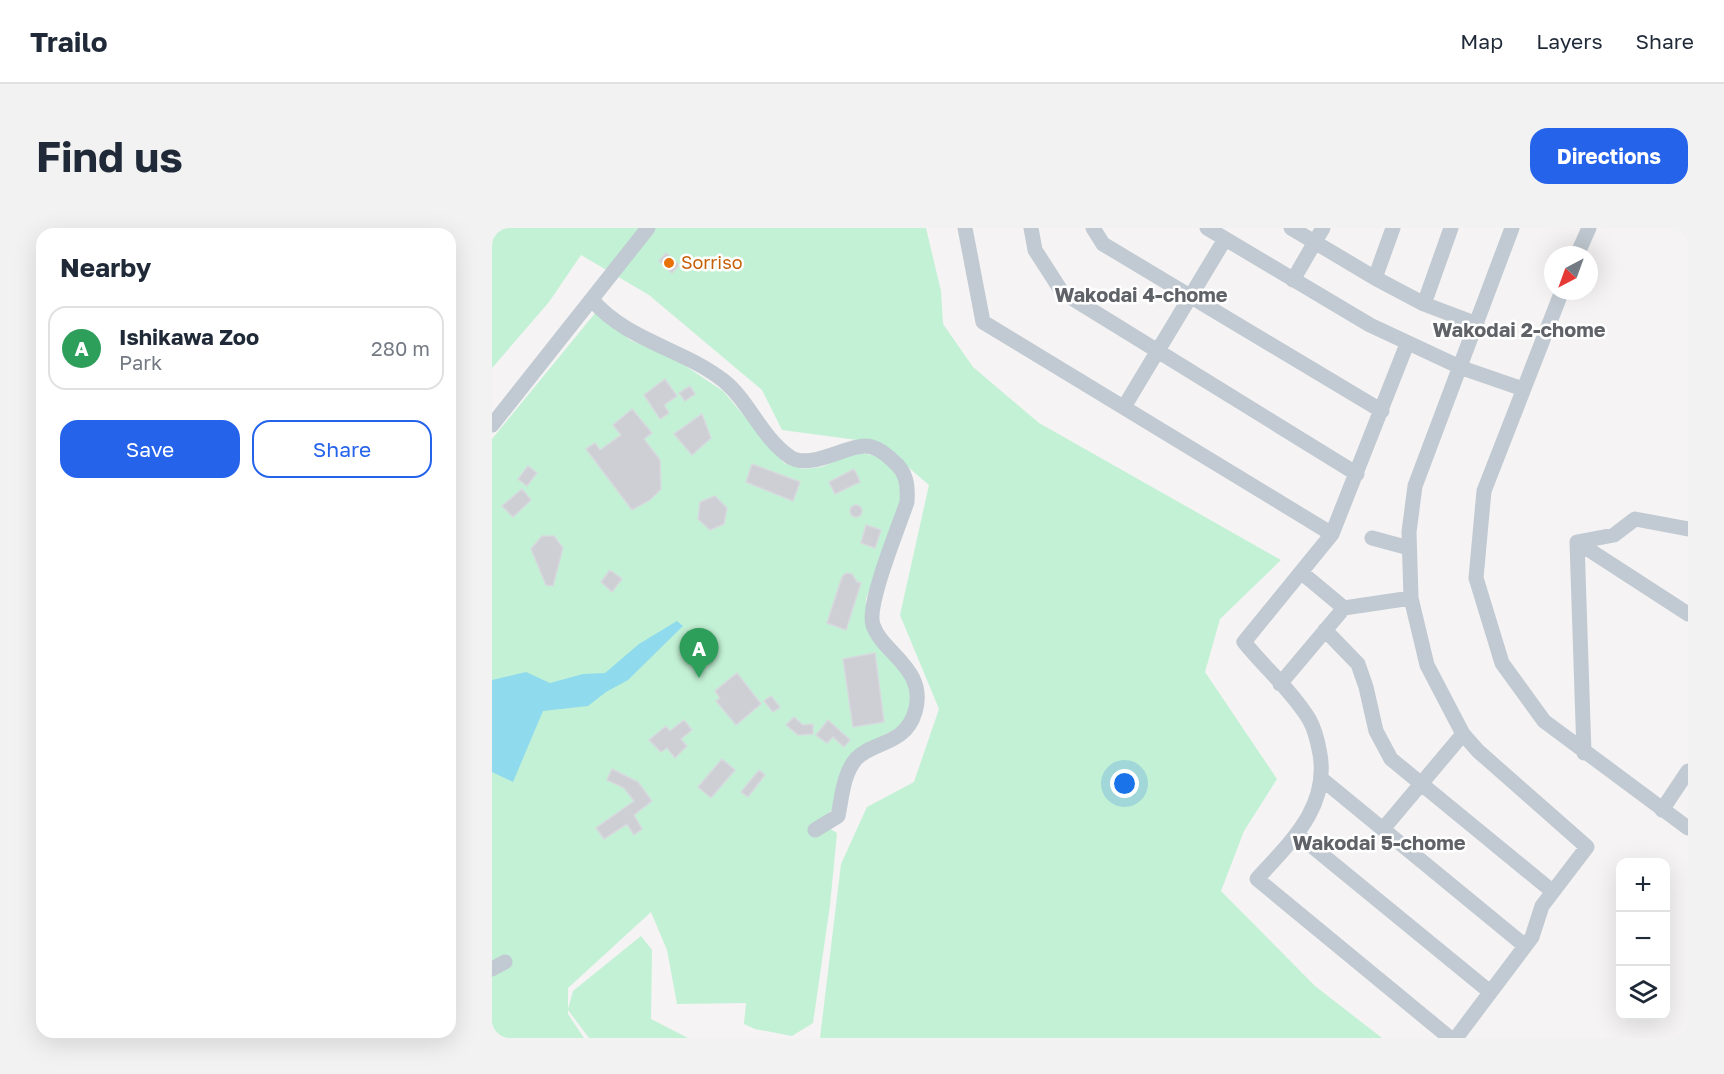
<!DOCTYPE html>
<meta charset="utf-8">
<style>
body{margin:0;font-family:"Golos Text",sans-serif;background:#f2f2f3;color:#1f2937}
.controls{position:absolute;right:18px;bottom:18px;display:grid;overflow:hidden;border-radius:12px;box-shadow:0 6px 24px #0002}
.controls button{width:54px;height:54px;display:grid;place-items:center;padding:0;border:0;border-bottom:2px solid #e0e1e3;background:#fff;color:#1f2937;font:30px sans-serif}
.compass{position:absolute;left:1052px;top:18px;width:54px;height:54px;border-radius:50%;background:#fff;box-shadow:0 6px 24px #0002;rotate:221deg}
.you{position:absolute;left:633px;top:556px;width:21px;height:21px;margin:-15px;border:4px solid #fff;border-radius:50%;background:#1a73e8;box-shadow:0 0 0 9px #1a73e833}
.badge{display:grid;place-items:center;width:39px;height:39px;border-radius:50%;background:#2563eb;color:#fff;font-size:20px;font-weight:700}
.pin{position:absolute;translate:-50% -50px;filter:drop-shadow(0 2px 3px #0008)}
.pin::after{content:'';position:absolute;top:32px;width:21px;height:18px;background:inherit;clip-path:polygon(0 0,100% 0,50% 100%)}
.list{margin:0;padding:0;list-style:none}
h2{display:flex;justify-content:space-between;align-items:center;height:78px;margin:0;padding:0 24px;font-size:26px}
h2 small{font-size:20px;font-weight:400;color:#747a83}
.list li{display:grid;grid-template-columns:39px 1fr auto;gap:18px;align-items:center;box-sizing:border-box;height:84px;margin:0 12px 12px;padding:0 12px;border:2px solid #e0e1e3;border-radius:18px}
.list b{display:block;font-size:22px;white-space:nowrap}
.list p{margin:0;font-size:20px;white-space:nowrap;color:#747a83}
.list em{font-size:20px;font-style:normal;color:#747a83}
.actions{display:flex;gap:12px;padding:18px 24px}
.actions a{flex:1;padding:14px 0;border:2px solid #2563eb;border-radius:18px;text-align:center;font-size:21px;color:#2563eb}
.actions .main{background:#2563eb;color:#fff}
.icon{flex:none;width:33px;height:33px;fill:none;stroke:currentColor;stroke-width:2;stroke-linecap:round;stroke-linejoin:round}
.map{position:relative;flex:none;width:1196px;height:810px;overflow:hidden;border-radius:18px}
header{display:flex;align-items:center;gap:36px;box-sizing:border-box;height:84px;padding:0 30px;background:#fff;border-bottom:2px solid #e0e1e3}
header strong{font-size:28px}
nav{display:flex;gap:33px;margin-inline-start:auto;font-size:21px}
.intro{display:flex;align-items:center;justify-content:space-between;box-sizing:border-box;height:144px;padding:0 36px}
h1{margin:0;font-size:42px}
.button{padding:15px 27px;border-radius:18px;background:#2563eb;color:#fff;font-size:21px;font-weight:700}
main{display:flex;gap:36px;padding:0 36px}
aside{flex:1;background:#fff;border-radius:18px;box-shadow:0 6px 24px #0002}
.map>svg:first-child{display:block}
.green{fill:#c3f1d5}
.water{fill:#90daee}
.building{fill:#cdcfd5;stroke:#d7d9de;stroke-width:1.5}
.lines{fill:none;stroke-linecap:round;stroke-linejoin:round}
.minor{stroke:#c1cad2;stroke-width:15}
.food-dot{fill:#e8710a;stroke:#fff;stroke-width:2}
.labels{text-anchor:middle;stroke-width:5;stroke-linejoin:round;paint-order:stroke}
.food-label{font-size:18px;fill:#c56008;stroke:#fff;text-anchor:start}
.neighbourhood-label{font-size:20px;font-weight:bold;fill:#5f6368;stroke:#fff}
</style>
<header>
<strong>Trailo</strong>
<nav><a>Map</a><a>Layers</a><a>Share</a></nav>
</header>
<div class="intro"><h1>Find us</h1><a class="button">Directions</a></div>
<main>
<aside>
<h2>Nearby<small></small></h2>
<ul class="list">
<li><span class="badge" style="background:#2e9e5b">A</span><div><b>Ishikawa Zoo</b><p>Park</p></div><em>280 m</em></li>
</ul>
<div class="actions"><a class="main">Save</a><a>Share</a></div>
</aside>
<div class="map">
<svg width="1196" height="810" viewBox="0 0 1196 810">
<rect width="100%" height="100%" fill="#f5f3f3"/>
<!-- green -->
<path class="green" d="M 0,0 L 434,0 L 449,63 L 451,96 L 481,139 L 547,195 L 789,332 L 728,391 L 713,444 L 785,551 L 752,603 L 729,663 L 823,758 L 890,810 L 328,810 L 349,636 L 375,579 L 422,554 L 447,481 L 408,387 L 437,257 L 388,215 L 290,202 L 270,162 L 157,67 L 89,27 L 57,74 L 0,140 Z
M 104,84 L 138,112 L 183,131 L 231,163 L 292,235 L 311,241 L 330,239 L 348,231 L 371,225 L 387,229 L 404,241 L 409,257 L 408,277 L 374,371 L 374,395 L 418,457 L 418,483 L 407,499 L 362,523 L 343,579 L 327,594 L 345,605 L 338,677 L 321,795 L 300,808 L 263,801 L 252,796 L 254,775 L 185,776 L 175,722 L 159,684 L 76,760 L 76,781 L 81,763 L 149,708 L 160,722 L 159,791 L 196,810 L 97,810 L 76,782 L 76,786 L 92,810 L 0,810 L 0,211 Z"/>
<!-- water -->
<path class="water" d="M 185,393 L 191,398 L 136,452 L 114,464 L 96,478 L 51,483 L 21,554 L 0,544 L 0,452 L 34,444 L 58,455 L 91,446 L 113,445 L 147,416 Z"/>
<!-- building -->
<path class="building" d="M 174,25 L 187,37 L 180,45 L 167,33 Z
M 173,151 L 185,168 L 172,177 L 177,185 L 168,191 L 152,167 Z
M 198,158 L 203,166 L 193,173 L 187,165 Z
M 140,181 L 160,205 L 152,211 L 168,232 L 169,261 L 158,272 L 140,282 L 94,221 L 103,215 L 108,222 L 129,207 L 121,197 Z
M 210,186 L 219,210 L 200,227 L 182,206 Z
M 260,236 L 308,254 L 301,273 L 254,254 Z
M 36,238 L 45,245 L 35,258 L 26,251 Z
M 362,241 L 368,254 L 343,266 L 337,254 Z
M 30,261 L 39,272 L 21,289 L 10,278 Z
M 223,268 L 235,280 L 232,296 L 218,302 L 206,291 L 208,274 Z
M358 283a6 6 0 1 1 12 0a6 6 0 1 1-12 0Z
M 374,297 L 389,302 L 383,320 L 369,315 Z
M 50,308 L 62,308 L 71,320 L 61,358 L 54,357 L 39,321 Z
M 118,342 L 130,351 L 120,364 L 109,354 Z
M 354,345 L 360,346 L 365,354 L 369,355 L 354,402 L 335,395 L 350,349 Z
M 383,425 L 392,494 L 361,499 L 351,431 Z
M 245,445 L 269,476 L 244,497 L 224,473 L 228,470 L 223,463 Z
M 279,468 L 288,479 L 281,484 L 272,473 Z
M 302,489 L 311,497 L 321,496 L 321,506 L 306,507 L 294,497 Z
M 192,492 L 200,502 L 189,511 L 195,518 L 183,530 L 175,520 L 169,524 L 157,512 L 174,498 L 178,503 Z
M 336,492 L 358,512 L 352,519 L 341,509 L 335,515 L 324,507 Z
M 230,531 L 243,542 L 219,570 L 206,559 Z
M 120,541 L 146,554 L 160,573 L 142,587 L 150,601 L 142,607 L 135,596 L 112,611 L 104,600 L 142,573 L 132,560 L 115,552 Z
M 267,542 L 273,547 L 256,569 L 249,564 Z"/>
<g class="lines">
<!-- minor -->
<path class="minor" d="M 473,0 L 491,94 L 840,306
M 539,0 L 543,22 L 570,64 L 865,246
M 601,0 L 611,16 L 890,183
M 715,0 L 878,97 L 970,140 L 1031,161
M 799,0 L 883,50
M 901,0 L 883,50 L 932,76 L 985,96
M 1085,27 L 1097,0
M 801,52 L 831,0
M 1070,63 L 992,263 L 984,350 L 1010,435 L 1052,493 L 1196,600
M 100,72 C 137,114 190,120 232,153 C 257,173 269,209 298,229 C 318,242 353,218 373,218 C 383,218 394,226 401,233 C 415,244 416,258 415,274 C 407,298 374,377 381,397 C 390,425 436,441 423,484 C 413,518 380,513 364,531 C 351,546 350,569 346,588 L 323,602
M 932,76 L 959,0
M 915,116 L 840,306 L 752,414 C 773,440 800,463 817,491 C 823,501 826,515 828,526 C 837,580 798,614 765,651 L 958,810
M 632,179 L 733,11
M 0,197 L 156,0
M 880,310 L 917,320
M 1085,314 L 1092,525
M 1085,314 L 1196,386
M 1085,314 L 1122,307 L 1143,291 L 1196,301
M 810,345 L 852,380
M 833,402 L 866,436 L 874,459 L 884,503 L 899,531 L 1060,663
M 788,456 L 852,380 L 919,370
M 831,552 L 1033,718
M 1170,582 L 1196,543
M 891,601 L 971,506
M 805,606 L 998,764
M 0,741 L 13,734
M 964,810 L 1040,709 L 1050,678 L 1095,619 L 986,523 L 971,506 L 935,437 L 919,370 L 917,304 L 923,258 L 1020,0"/>
</g>
<!-- markers -->
<circle class="food-dot" cx="177" cy="35" r="6"/>
<g class="labels">
<!-- food labels -->
<g class="food-label">
<text x="189" y="41">Sorriso</text>
</g>
<!-- neighbourhood labels -->
<g class="neighbourhood-label">
<text x="649" y="74">Wakodai 4-chome</text>
<text x="1027" y="109">Wakodai 2-chome</text>
<text x="887" y="622">Wakodai 5-chome</text>
</g>
</g>
</svg>
<div class="controls">
<button>+</button>
<button>−</button>
<button><svg class="icon" aria-label="layers" viewBox="0 0 24 24"><path d="M12 4l9 5-9 5-9-5zM3 14l9 5 9-5"/></svg></button>
</div>
<svg class="compass" viewBox="-18 -18 36 36"><path d="M0-13l5 13h-10z" fill="#e53935"/><path d="M0 13l5-13h-10z" fill="#747a83"/></svg>
<div class="you"></div>
<div class="pin badge" style="left:207px;top:450px;background:#2e9e5b">A</div>
</div>
</main>
